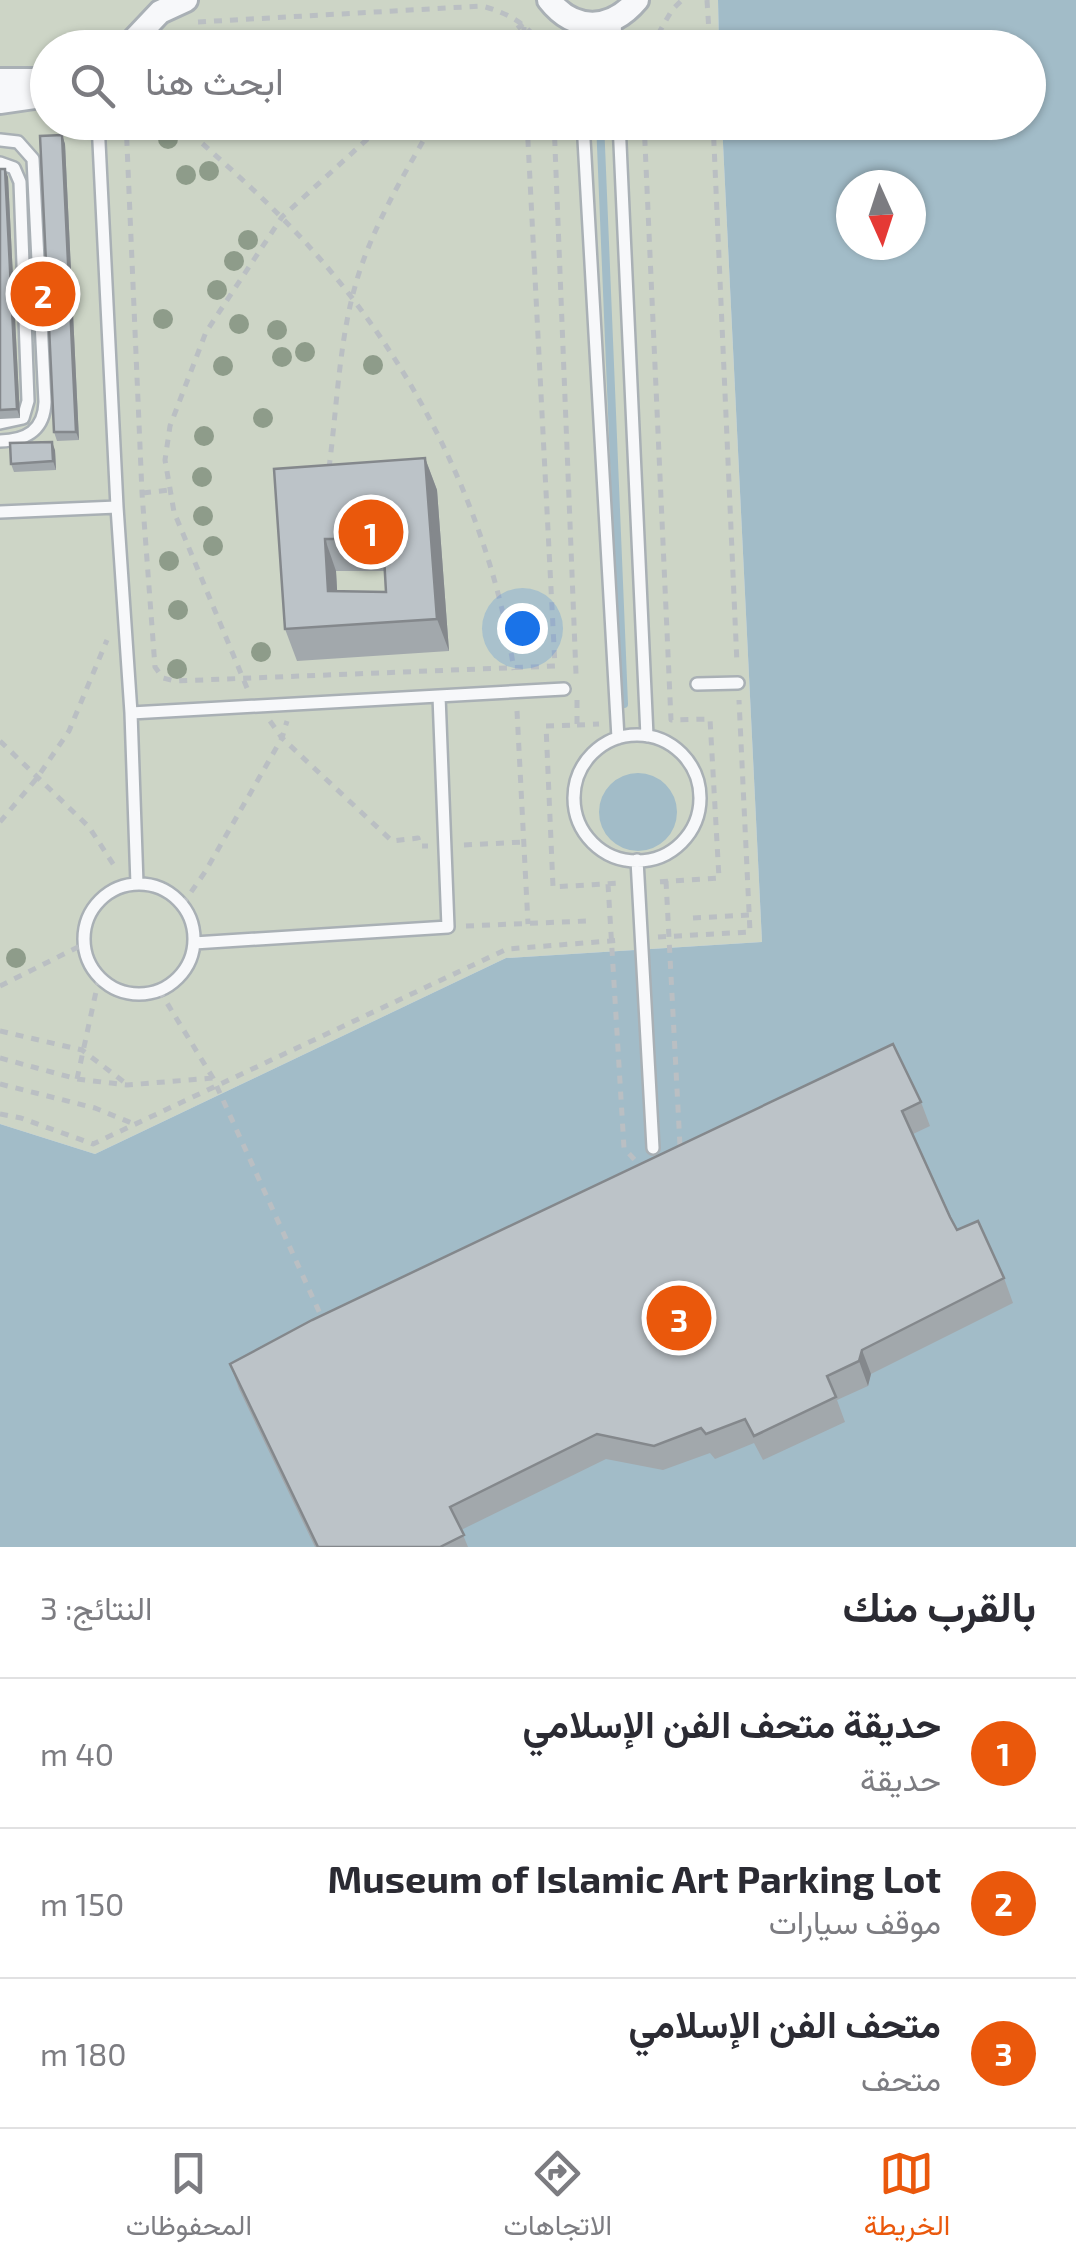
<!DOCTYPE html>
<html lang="ar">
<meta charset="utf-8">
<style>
body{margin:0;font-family:"Exo 2",Vazirmatn,sans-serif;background:#f2f2f3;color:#2b2b33;direction:rtl}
.compass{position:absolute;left:836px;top:170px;width:90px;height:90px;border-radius:50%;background:#fff;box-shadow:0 2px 8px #0004;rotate:177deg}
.you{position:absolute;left:522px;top:628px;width:35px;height:35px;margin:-25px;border:8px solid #fff;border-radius:50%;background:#1a73e8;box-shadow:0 0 0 15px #1a73e833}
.badge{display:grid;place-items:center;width:65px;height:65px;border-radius:50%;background:#ea580c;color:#fff;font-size:32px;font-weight:700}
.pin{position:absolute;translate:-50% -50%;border:5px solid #fff;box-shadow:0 2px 10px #0006}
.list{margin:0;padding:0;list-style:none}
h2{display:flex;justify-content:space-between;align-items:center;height:130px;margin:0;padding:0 40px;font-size:42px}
h2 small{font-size:32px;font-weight:400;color:#7c7c81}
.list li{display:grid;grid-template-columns:65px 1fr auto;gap:30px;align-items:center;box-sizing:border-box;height:150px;padding:0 40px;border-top:2px solid #e1e1e2}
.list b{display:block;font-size:38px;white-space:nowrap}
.list p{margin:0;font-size:32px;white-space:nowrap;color:#7c7c81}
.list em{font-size:32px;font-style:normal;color:#7c7c81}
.icon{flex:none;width:55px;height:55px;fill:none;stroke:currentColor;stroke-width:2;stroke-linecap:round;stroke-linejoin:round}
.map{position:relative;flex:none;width:1076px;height:1547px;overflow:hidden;direction:ltr}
.search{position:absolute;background:#fff;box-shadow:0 2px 8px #0004;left:30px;right:30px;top:30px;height:110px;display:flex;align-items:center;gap:25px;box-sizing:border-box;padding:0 35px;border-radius:55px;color:#7c7c81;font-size:38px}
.sheet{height:580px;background:#fff}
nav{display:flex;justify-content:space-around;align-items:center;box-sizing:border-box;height:140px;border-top:2px solid #e1e1e2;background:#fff;font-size:28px;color:#7c7c81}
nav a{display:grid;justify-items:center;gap:5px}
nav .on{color:#ea580c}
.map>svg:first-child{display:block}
.green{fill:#cdd5c6}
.water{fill:#a2bcc8;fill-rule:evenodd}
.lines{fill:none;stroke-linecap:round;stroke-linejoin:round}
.stream{stroke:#a2bcc8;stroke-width:8}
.service-casing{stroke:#a9b0b5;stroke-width:16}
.minor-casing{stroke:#a9b0b5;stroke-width:28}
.path{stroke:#babfc3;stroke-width:5;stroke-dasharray:8 8;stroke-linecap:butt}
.service{stroke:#f7f8fa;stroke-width:11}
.minor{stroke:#f7f8fa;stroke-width:22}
.tree{fill:#8e9c8a}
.wall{fill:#a2a8ac;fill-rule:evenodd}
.shaded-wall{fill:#84888c}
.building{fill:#bcc3c8;stroke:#84888c;stroke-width:2.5;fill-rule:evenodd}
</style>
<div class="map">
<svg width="1076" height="1547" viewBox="0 0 1076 1547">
<rect width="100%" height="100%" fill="#e4e8eb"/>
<!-- green -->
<path class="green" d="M 0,0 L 718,0 L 719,47 L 48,48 L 48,122 L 722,123 L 762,942 L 506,958 L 95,1154 L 0,1124 Z"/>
<!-- water -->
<path class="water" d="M 718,0 L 1076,0 L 1076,1547 L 0,1547 L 0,1124 L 95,1154 L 506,958 L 762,942 L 722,123 L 1028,122 L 1028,48 L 719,47 ZM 851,185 L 911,185 L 911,245 L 851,245 Z
M599 812a39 39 0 1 1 78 0a39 39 0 1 1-78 0Z"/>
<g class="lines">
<!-- stream -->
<path class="stream" d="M 600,122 L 624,704"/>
<defs>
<path id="service" d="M 615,20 L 616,48
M 579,23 L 579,48
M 98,122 L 117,507 L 131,713 L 137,884
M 583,122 L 618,738
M 619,122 L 647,736
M 0,140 L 18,142 L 33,159 L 45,402 C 44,431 26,440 0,441
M 0,163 L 14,168 L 20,182 L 28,401 L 23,418 L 0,423
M 0,512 L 117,507
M 697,684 L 738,683
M 131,713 L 564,689
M574 798a63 63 0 1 1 126 0a63 63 0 1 1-126 0Z
M 637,860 L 653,1148
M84 939a55 55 0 1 1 110 0a55 55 0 1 1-110 0Z
M 194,943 L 448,927 L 439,696"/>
<path id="minor" d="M 549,0 C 574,32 611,31 637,0
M 126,48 L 160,12 L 186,0
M 0,80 L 48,80
M 0,102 L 48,95"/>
</defs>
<!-- service casing -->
<use href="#service" class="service-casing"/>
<!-- minor casing -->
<use href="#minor" class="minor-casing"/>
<!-- path -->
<path class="path" d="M 707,0 L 710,48
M 198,22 L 482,6 C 508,13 528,24 543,48
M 524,27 L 524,48
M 98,48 L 95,45 L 102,37
M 492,48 L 523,24
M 650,48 L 672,10 L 682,0
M 126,122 L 142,493 L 155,667 L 163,678 L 175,681 L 555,666 L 527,122
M 179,122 C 212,153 248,183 280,216 C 401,336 488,501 514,670
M 554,122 L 576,674
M 644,122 L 671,720 L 710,719 L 719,878 L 656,882
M 713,122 L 737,664
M 329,468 C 336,415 339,349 352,298 C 367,235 402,178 434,122
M 143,493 L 169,490
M 247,688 L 174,512 L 165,460 L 170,426 L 206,332 L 282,217 L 386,122
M 577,700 L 577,725 L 546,726 L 553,887 L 620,883
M 517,711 L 528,924
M 270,721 L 282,738 L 392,841 L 418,838 L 420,846 L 428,846
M 577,725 L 599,724
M 0,741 L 89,827 L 117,870
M 0,822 L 37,778 L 69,731 L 107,640
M 464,845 L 524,842
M 666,881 L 680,1146 L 676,1151
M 608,884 L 624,1148 L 642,1168
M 182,905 L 205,872 L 282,738 L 287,721
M 693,918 L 749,915
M 466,926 L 587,921
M 658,937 L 750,932 L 739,700
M 0,986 L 84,944
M 159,990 L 213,1078 L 322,1318
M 0,1031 L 82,1050 L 124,1082
M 0,1058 L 77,1079 L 127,1085 L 213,1078
M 77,1079 L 99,978
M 0,1084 L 95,1108 L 134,1124
M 0,1114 L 21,1118 L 93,1144 L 507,949 L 622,940"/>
<!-- service -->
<use href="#service" class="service"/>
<!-- minor -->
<use href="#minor" class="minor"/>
</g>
<!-- trees -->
<g class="tree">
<circle cx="168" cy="139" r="10"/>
<circle cx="209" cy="171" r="10"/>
<circle cx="186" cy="175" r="10"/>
<circle cx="248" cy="240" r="10"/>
<circle cx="234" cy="261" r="10"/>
<circle cx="217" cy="290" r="10"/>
<circle cx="163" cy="319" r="10"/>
<circle cx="239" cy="324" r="10"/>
<circle cx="277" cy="330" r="10"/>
<circle cx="305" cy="352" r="10"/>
<circle cx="282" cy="357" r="10"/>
<circle cx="373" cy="365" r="10"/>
<circle cx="223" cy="366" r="10"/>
<circle cx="263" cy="418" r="10"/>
<circle cx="204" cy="436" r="10"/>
<circle cx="202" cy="477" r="10"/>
<circle cx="203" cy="516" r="10"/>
<circle cx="213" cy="546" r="10"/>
<circle cx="169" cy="561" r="10"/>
<circle cx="178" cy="610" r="10"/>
<circle cx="261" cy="652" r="10"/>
<circle cx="177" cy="669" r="10"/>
<circle cx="16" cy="958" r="10"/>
</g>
<!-- wall -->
<path class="wall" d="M 62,135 L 65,144 L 79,440 L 57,441 L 54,432 Z
M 0,169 L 8,177 L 20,418 L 0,419 Z
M 55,450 L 56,470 L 14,472 L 11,464 Z
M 425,458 L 437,490 L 449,651 L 297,661 L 285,629 L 274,469 ZM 336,571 L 385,571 L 386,592 L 337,591 Z
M 921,1102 L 930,1126 L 913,1134 L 957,1230 L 1004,1278 L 1013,1303 L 871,1374 L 868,1386 L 837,1400 L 845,1422 L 763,1460 L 754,1443 L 715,1459 L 710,1453 L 663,1470 L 606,1459 L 461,1530 L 468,1547 L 315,1547 L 239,1389 L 230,1364 Z"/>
<!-- shaded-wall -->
<path class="shaded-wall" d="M 62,135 L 65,144 L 79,440 L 76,432 Z
M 5,169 L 8,177 L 20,418 L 17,409 Z
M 52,442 L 55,450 L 56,470 L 53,461 Z
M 425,458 L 437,490 L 449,651 L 437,619 Z
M 325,539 L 336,571 L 339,623 L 328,591 Z
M 862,1350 L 871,1374 L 868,1386 L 859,1361 Z"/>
<!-- building -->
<path class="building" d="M 62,135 L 76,432 L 54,432 L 40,136 Z
M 0,169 L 5,169 L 17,409 L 0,410 Z
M 52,442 L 53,461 L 11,464 L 10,443 Z
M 425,458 L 437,619 L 285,629 L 274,469 ZM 325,539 L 383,539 L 386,592 L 328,591 Z
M 893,1044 L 921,1102 L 902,1111 L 950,1217 L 957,1230 L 978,1221 L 1004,1278 L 862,1350 L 859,1361 L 827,1376 L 836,1397 L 754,1436 L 745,1419 L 706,1434 L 701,1428 L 654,1446 L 597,1434 L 450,1507 L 464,1535 L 440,1547 L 318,1547 L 230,1364 L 312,1320 Z"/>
</svg>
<svg class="compass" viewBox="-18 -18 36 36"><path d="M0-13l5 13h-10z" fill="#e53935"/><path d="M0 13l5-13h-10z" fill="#7c7c81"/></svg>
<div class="you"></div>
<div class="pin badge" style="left:371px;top:532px">1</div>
<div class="pin badge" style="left:43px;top:294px">2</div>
<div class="pin badge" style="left:679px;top:1318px">3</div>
<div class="search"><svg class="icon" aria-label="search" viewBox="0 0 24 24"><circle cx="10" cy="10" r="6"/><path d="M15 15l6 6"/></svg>ابحث هنا</div>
</div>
<section class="sheet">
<h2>بالقرب منك<small>النتائج: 3</small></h2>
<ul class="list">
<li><span class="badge">1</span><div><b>حديقة متحف الفن الإسلامي</b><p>حديقة</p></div><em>40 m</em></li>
<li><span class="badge">2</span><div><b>Museum of Islamic Art Parking Lot</b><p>موقف سيارات</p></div><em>150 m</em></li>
<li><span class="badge">3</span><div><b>متحف الفن الإسلامي</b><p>متحف</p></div><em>180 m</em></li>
</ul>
</section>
<nav>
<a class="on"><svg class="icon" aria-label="map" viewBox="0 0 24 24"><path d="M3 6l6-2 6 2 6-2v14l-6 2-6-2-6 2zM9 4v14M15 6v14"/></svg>الخريطة</a>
<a><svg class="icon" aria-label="directions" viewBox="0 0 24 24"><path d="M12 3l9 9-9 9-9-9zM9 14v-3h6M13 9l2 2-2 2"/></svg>الاتجاهات</a>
<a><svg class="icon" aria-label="saved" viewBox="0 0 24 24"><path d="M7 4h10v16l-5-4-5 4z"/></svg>المحفوظات</a>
</nav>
